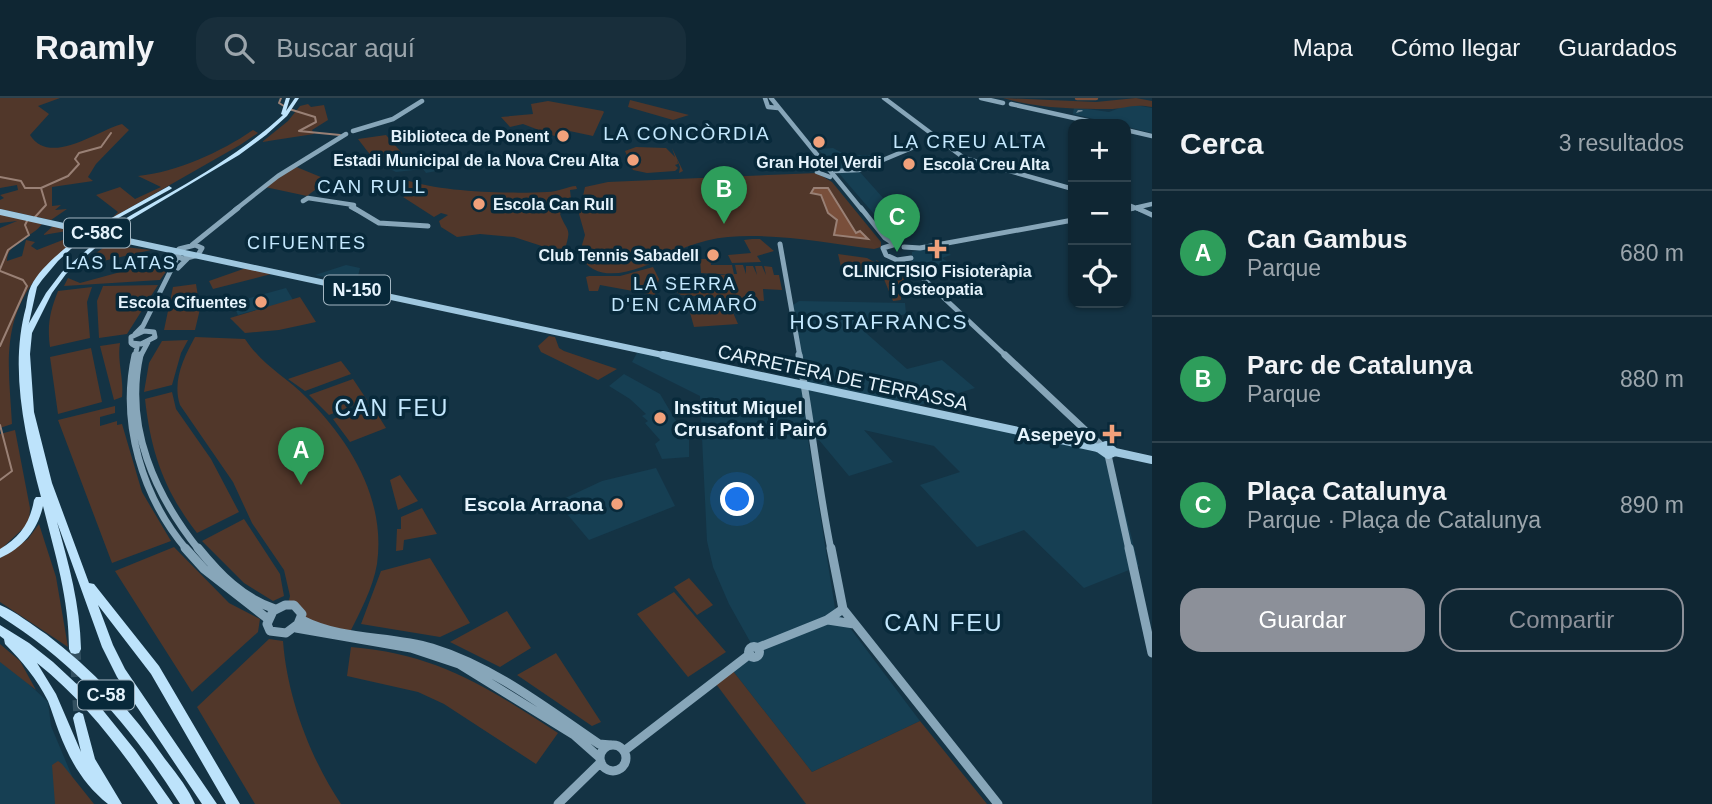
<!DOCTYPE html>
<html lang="es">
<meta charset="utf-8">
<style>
body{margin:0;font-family:Arial,sans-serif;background:#182e3b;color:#f1f3f6}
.controls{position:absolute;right:21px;top:21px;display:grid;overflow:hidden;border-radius:14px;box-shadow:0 2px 5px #0004}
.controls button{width:63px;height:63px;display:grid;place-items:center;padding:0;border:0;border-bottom:2px solid #2f434e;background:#0f2633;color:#f1f3f6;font:35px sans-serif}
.you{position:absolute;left:738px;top:402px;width:24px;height:24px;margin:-18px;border:5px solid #fff;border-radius:50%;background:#1a73e8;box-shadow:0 0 0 10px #1a73e833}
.badge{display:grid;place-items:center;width:46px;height:46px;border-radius:50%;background:#8c9099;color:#fff;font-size:23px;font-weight:700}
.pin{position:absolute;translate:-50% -58px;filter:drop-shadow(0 2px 4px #0008)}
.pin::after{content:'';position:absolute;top:37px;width:24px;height:21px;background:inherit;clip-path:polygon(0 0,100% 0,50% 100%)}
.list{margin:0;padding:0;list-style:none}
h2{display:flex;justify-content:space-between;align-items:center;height:91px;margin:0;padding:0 28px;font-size:30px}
h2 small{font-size:23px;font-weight:400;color:#9ba5ac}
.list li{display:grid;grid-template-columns:46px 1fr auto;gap:21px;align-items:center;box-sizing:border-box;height:126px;padding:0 28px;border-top:2px solid #2f434e}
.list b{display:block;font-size:26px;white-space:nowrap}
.list p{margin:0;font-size:23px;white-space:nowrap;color:#9ba5ac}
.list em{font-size:23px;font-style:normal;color:#9ba5ac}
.actions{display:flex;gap:14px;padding:21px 28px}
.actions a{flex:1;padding:16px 0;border:2px solid #8c9099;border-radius:21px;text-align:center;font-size:24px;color:#8c9099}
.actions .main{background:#8c9099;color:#fff}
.icon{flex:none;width:38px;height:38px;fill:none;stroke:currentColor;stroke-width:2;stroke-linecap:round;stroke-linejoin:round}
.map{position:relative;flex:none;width:1152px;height:706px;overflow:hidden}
header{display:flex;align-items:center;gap:42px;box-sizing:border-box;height:98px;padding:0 35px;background:#0f2633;border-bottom:2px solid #2f434e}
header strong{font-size:33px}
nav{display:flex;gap:38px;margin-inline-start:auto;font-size:24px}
.search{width:490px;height:63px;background:#182e3b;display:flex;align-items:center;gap:18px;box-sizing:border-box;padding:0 24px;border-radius:21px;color:#9ba5ac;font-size:26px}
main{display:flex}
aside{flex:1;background:#0f2633}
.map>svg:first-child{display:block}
.built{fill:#163f53}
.green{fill:#51372a}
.water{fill:#794f3b;stroke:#998075;stroke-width:2}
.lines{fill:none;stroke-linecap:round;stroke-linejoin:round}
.stream{stroke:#998075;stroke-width:2}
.river{stroke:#794f3b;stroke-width:4.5}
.taxiway{fill:#718896;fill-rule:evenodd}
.highway-tunnel{stroke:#335060;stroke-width:11;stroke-dasharray:11 6;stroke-linecap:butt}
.secondary-far3{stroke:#87a6b9;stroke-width:4.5}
.secondary-far2{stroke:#87a6b9;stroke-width:5}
.secondary-far1{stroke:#87a6b9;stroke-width:7}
.secondary{stroke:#87a6b9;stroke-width:9}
.primary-far1{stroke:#9fc7df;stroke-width:6}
.primary{stroke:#9fc7df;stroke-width:8}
.highway{fill:#bde3fb;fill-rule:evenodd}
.primary-bridge{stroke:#9fc7df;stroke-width:6}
.poi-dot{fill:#f1a17b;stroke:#08293a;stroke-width:2.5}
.labels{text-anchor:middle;stroke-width:7;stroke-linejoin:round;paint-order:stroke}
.far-poi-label{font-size:16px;font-weight:bold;fill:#e5f3fc;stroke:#08293a;text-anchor:end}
.shield{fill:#08293a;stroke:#a3b6c2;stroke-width:2}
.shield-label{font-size:18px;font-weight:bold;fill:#e5f3fc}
.far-neighbourhood-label{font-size:18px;letter-spacing:2px;fill:#c4e8fe;stroke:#08293a}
.far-quarter-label{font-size:19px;letter-spacing:2px;fill:#c4e8fe;stroke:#08293a}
.street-label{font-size:19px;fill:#e5f3fc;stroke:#08293a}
.poi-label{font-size:19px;font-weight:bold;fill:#e5f3fc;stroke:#08293a;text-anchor:end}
.neighbourhood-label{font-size:21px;letter-spacing:2px;fill:#c4e8fe;stroke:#08293a}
.quarter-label{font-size:23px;letter-spacing:2px;fill:#c4e8fe;stroke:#08293a}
.near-neighbourhood-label{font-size:24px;letter-spacing:2px;fill:#c4e8fe;stroke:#08293a}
</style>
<header>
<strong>Roamly</strong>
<div class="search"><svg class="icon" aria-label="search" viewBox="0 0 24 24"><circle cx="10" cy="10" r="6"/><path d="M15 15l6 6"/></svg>Buscar aquí</div>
<nav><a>Mapa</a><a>Cómo llegar</a><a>Guardados</a></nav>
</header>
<main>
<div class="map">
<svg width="1152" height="706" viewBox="0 0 1152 706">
<rect width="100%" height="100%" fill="#143344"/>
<!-- built -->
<path class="built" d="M 1130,6 L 1152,10 L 1152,35 L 1073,16 L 1074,9 L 1109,14 Z
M 833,50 L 846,57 L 869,57 L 885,62 L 859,73 L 909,129 L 886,130 L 818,51 Z
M 447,56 L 457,69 L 426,75 L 423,71 L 396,74 L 390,71 L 412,62 Z
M 931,148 L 941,149 L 951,157 L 942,160 L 955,169 L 922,176 L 912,165 L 912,154 Z
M 346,167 L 360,170 L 356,186 L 315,177 Z
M 286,190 L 293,202 L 238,217 L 234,208 L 239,206 L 238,203 Z
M 799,203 L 905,205 L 906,216 L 858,228 L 907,271 L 942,262 L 975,290 L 920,307 L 921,314 L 1109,352 L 1139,468 L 1084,490 L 1024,432 L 977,449 L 920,387 L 960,374 L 934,348 L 864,332 L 893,364 L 849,378 L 819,342 L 808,341 L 835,510 L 920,623 L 812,674 L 733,573 L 757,556 L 729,506 L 713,469 L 707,443 L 700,298 L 632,264 L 638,253 L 802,286 L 793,207 Z
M 624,276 L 660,296 L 676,323 L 689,337 L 689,359 L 662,361 L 655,346 L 660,342 L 645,325 L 648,323 L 642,318 L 646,316 L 630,301 L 609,288 Z
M 656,370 L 675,408 L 589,442 L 557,404 L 602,383 Z
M 0,559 L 48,604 L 51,628 L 77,690 L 76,706 L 0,706 Z"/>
<!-- green -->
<path class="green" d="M 0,0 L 60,0 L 38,8 L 49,16 L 30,37 C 50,69 98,32 122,26 L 129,32 L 96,66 L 88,79 L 93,83 L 52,89 L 52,108 L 61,107 L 55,112 L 67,111 L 51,122 L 0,111 L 0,102 L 4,100 L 0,97 L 18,92 L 17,87 L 0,90 Z
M 1003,0 L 1096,4 L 1136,0 L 1152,3 L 1152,9 C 1132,5 1126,11 1108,11 C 1074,11 1036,10 1003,0 Z
M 630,2 L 689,17 L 673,22 L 628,9 Z
M 548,3 L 603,13 L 604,14 L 593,38 L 560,31 L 557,39 L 523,26 L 510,29 L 501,19 L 533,16 L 531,6 Z
M 308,6 L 311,9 L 324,7 L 328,22 L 312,32 L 314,36 L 262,44 L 288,23 L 300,8 Z
M 253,32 L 258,35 L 240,47 L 112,120 L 118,114 L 96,97 L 120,89 L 135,101 L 161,89 L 138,78 C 177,74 221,54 253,32 Z
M 386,37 L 409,63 L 418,62 L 422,67 C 416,67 411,64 406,64 C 374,64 379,68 358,41 Z
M 636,49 L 666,50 L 675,59 L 672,50 L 683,73 L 679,75 L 680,69 L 677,62 L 678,66 L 675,67 L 678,70 L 675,73 L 647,75 L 633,72 L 625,53 Z
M 294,68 L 328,82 L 307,98 L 265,89 Z
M 817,75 L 832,84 L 881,144 L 881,149 L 874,151 C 826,145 777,135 728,139 C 714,140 700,144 686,149 C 658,161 603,197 579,157 L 585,137 L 579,116 L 585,89 L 608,84 Z
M 406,82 C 441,94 509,96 547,94 C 559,94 568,88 576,88 L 577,91 L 570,92 L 571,101 L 560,116 C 567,135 572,128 565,151 L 554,152 L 514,139 L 480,136 L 457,139 L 441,129 L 439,123 L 448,117 L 441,115 L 434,119 L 403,99 L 412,93 L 395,87 Z
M 4,116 L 42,126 C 32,140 7,144 7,163 L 22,158 L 26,142 L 35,144 L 31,148 L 37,152 L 73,138 L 67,133 L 43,137 L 53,128 L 78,135 C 69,152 49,164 37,179 C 0,226 9,271 12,326 L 0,330 L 0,130 L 17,123 L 0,125 L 0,117 Z
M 752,141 L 760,141 L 774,153 L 757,158 L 761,164 L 732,165 L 728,157 L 751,155 L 744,142 Z
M 107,147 L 151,152 L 77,169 Z
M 838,156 L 867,160 L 874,164 L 878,175 L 842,173 Z
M 700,161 L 710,161 L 711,167 L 732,167 L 734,176 L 737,176 L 735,167 L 743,167 L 746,176 L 746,168 L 753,168 L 757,177 L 755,168 L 762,168 L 766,177 L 764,168 L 772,169 L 774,177 L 779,177 L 782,192 L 763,191 L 764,203 L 681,197 L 674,192 L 674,185 L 701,186 L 700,177 L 733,177 L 701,175 Z
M 876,162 L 903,176 L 916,192 L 901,191 L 901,202 L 893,203 Z
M 157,164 L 173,164 L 160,182 L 64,188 L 68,180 L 80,185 Z
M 653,169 L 659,181 L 655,197 L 600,187 L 598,193 L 589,193 L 586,179 L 589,178 L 620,178 Z
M 246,170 L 271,176 L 213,191 L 209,183 Z
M 196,186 L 200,211 L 195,232 L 164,232 L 173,189 Z
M 158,187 L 127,236 L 99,240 L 97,203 L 103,188 Z
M 92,189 L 87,204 L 90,240 L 50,249 C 47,227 50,213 58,193 Z
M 300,199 L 316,224 L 279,232 L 245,235 L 230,220 Z
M 731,210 L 738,226 L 694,229 L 689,211 Z
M 549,238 L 555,239 L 559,250 L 564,253 L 617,271 L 598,282 L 541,254 L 538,248 Z
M 195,239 L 245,241 C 263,268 285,278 307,300 C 351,344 386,402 377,466 C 373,490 360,514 349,536 L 309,526 L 288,506 L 290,498 L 284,472 L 252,425 L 233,384 L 180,307 C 172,283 184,259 195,239 Z
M 188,242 L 181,255 L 172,287 L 144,294 L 149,265 L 162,243 Z
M 120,245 C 117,264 124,280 122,299 L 114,302 L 100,248 Z
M 91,250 L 102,304 L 58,316 L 50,259 Z
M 341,263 L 351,276 L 305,293 L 288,281 Z
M 353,281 L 367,302 L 329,317 L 309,297 Z
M 172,294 L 176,311 L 211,361 L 239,414 L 197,435 C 164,392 151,355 145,301 Z
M 371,306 L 386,330 L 350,344 L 333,321 Z
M 115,308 L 115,315 L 100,319 L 100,328 L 117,323 L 117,327 L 122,326 L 142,394 L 171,443 L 112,465 L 58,322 Z
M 15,332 L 30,410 L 29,425 L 0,452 L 0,336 Z
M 400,377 L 418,403 L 398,412 L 390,382 Z
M 422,410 L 437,436 L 404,442 L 403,452 L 396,453 L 397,431 L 401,431 L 401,419 Z
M 244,421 L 280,476 L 284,498 L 273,503 L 244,485 L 202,443 Z
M 39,426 L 56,479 L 68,549 L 0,504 L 0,460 L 28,441 Z
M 174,449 L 229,505 L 260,521 L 258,534 L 192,594 L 115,473 Z
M 430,460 L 470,525 L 440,539 L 361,526 L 381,473 Z
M 689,480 L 713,507 L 697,517 L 674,489 Z
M 674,494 L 726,554 L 688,579 L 637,516 Z
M 507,513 L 531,550 L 500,569 L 450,544 Z
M 269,541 L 283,543 C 287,598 310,660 341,706 L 255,706 L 197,609 Z
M 0,546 L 20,563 L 36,592 L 0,564 Z
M 351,549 C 437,556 487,589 558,635 L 536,666 L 444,606 L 418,594 L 347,578 Z
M 556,555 L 601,624 L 592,628 L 517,577 Z
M 733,573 L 812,674 L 920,623 L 987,706 L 806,706 L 716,586 Z
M 58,663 L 62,666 L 94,706 L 55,706 L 52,667 Z"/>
<!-- water -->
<path class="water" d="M 814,90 L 828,90 L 856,135 L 860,133 L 868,141 L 834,137 L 837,122 L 828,115 L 821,97 L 811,95 Z"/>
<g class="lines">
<!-- stream -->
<path class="stream" d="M 281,0 L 279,5 L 284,8
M 289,11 L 315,19 L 316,24 L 299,33 L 340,37
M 0,79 L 21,83 L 25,90 L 41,90 L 46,107 L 35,119
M 41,90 L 68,78 L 79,66 L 75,61 L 79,55 L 101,49 L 111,35
M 0,171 L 8,152 L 29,137 L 25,127 L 27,123
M 0,173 L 23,182 L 27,188 L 0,248
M 0,327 L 12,373 L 0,382"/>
<!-- river -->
<path class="river" d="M 1077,0 L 1096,0"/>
<!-- taxiway -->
<path class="taxiway" d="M 1078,12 L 1082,12 L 1083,13 L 1076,15 Z"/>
<!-- highway-tunnel -->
<path class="highway-tunnel" d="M 75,551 L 79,620"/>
<!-- secondary-far3 -->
<path class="secondary-far3" d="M 765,0 L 768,9 L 778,10
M 771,0 L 862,112
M 884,0 L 964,60 L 1073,91
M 981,0 L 1003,5
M 1011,6 L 1101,26
M 1126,32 L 1152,38
M 353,33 L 393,21 L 422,3
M 821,68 L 817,74 L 830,79
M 836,73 L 859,72 L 914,49
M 303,103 L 308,100 L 354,107
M 1126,106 L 1141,112
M 351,109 L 357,112
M 235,112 L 278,78 L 346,36
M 1126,112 L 1152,106"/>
<!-- secondary-far2 -->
<path class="secondary-far2" d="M 354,110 L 379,125 L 428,128
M 861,110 L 885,140 L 896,147
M 1137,110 L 1152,117
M 1126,112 L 1133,110
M 780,146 L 800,259
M 192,147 L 238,110
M 195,147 L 202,150 L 198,157 L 183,161 L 175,157 L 179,151 Z
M 893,147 L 883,150 L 886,157 L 897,162 L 911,160
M 904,149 L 920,150 L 1073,122
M 897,162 L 912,170 L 1007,259
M 178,170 L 187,161
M 144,233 L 154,234 L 155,239 L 141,246 L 131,245 L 131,239 Z
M 135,236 L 143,228 L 177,160
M 132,246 L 137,249 L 135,259
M 140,259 L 148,244"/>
<!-- secondary-far1 -->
<path class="secondary-far1" d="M 135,257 C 120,325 142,399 187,452
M 140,257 C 124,329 155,397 199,452
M 799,257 C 811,322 818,387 831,452
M 1005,257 L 1100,346
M 1108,357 L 1129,452"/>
<!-- secondary -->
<path class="secondary" d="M 185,450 L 204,471 L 268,521
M 198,450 C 220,477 242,500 275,511
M 831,450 L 843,511 L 998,706
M 1129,450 L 1152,555
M 285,507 L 294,507 L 302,516 L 298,526 L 286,535 L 270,533 L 267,526 L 273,513 Z
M 302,522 C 343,543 389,537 432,550 C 494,569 546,610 599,646 L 611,647
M 828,522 L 854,526
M 296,530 L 411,550 L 459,566 L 574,637 L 600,660
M748.5 554a5.5 5.5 0 1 1 11 0a5.5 5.5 0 1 1-11 0Z
M 757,550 L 827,522 L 843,511
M600 660a13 13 0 1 1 26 0a13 13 0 1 1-26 0Z
M 624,653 L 750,556
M 558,706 L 601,664"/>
<!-- primary-far1 -->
<path class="primary-far1" d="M 0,114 L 68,129 L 94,129
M 105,142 L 119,141 L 672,259"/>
<!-- primary -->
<path class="primary" d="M 663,257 L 1098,350 L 1108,357 L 1115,354
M 1098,350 L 1106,347 L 1115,354
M 1115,354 L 1152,362"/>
<!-- highway -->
<path class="highway" d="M 286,0 L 290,0 L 286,13 L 295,0 L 299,0 L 287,18 L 266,37 L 239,57 L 95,143 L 91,143 L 91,141 C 156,101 226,69 283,17 L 281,16 Z
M 169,88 L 172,90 L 171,91 L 104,128 L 99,127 Z
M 79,138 L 84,139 L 58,163 L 42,182 L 37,189 L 29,225 L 28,227 L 46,195 L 62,174 L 98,142 L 102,142 L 102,144 L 66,176 L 52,195 L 32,235 L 30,256 L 34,314 L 52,385 L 89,485 L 94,486 L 159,568 L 240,706 L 226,706 L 151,576 L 98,507 L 113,547 L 125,571 L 217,706 L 202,706 L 117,579 L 102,549 L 57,424 C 69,467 80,506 81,551 L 79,555 L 75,556 L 71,555 L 69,551 C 69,500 55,456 43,408 C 38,431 23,450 0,460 L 0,451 C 20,439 30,425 34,402 L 36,399 L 41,399 C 25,338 9,271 26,209 C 27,202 28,194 31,188 C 41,168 63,153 79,138 Z
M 0,507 C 16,514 31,526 46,536 C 92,571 132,613 165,661 C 176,675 188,690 195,706 L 180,706 C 131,628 78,567 0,518 Z
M 0,527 L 29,545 L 53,564 L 97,605 L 135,652 L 173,706 L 158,706 C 124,655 86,604 37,565 L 56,596 L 81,654 L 73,620 L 75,616 L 79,614 L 83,616 L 95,661 L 122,706 L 108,706 C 84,687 70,663 59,634 C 55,624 52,613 48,603 C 37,581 22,563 5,546 L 4,541 L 0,538 Z"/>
<!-- primary-bridge -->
<path class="primary-bridge" d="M 105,127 L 119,129
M 82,141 L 97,143"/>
</g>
<!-- markers -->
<g class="poi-dot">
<circle cx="563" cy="38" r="7"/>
<circle cx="819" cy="44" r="7"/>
<circle cx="633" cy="62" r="7"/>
<circle cx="909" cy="66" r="7"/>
<circle cx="479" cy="106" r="7"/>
<path d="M933.5 140.5h7v7h7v7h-7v7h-7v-7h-7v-7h7z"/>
<circle cx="713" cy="157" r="7"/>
<circle cx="261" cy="204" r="7"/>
<circle cx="660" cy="320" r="7"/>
<path d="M1108.5 325.5h7v7h7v7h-7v7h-7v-7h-7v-7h7z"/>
<circle cx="617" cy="406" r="7"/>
</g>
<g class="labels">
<!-- far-poi labels -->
<g class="far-poi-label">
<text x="549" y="44">Biblioteca de Ponent</text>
<text x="619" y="68">Estadi Municipal de la Nova Creu Alta</text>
<text x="819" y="70" text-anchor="middle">Gran Hotel Verdi</text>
<text x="923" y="72" text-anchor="start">Escola Creu Alta</text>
<text x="493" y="112" text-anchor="start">Escola Can Rull</text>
<text x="699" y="163">Club Tennis Sabadell</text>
<text x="937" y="179" text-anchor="middle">CLINICFISIO Fisioteràpia<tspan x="937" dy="18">i Osteopatia</tspan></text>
<text x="247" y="210">Escola Cifuentes</text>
</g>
<!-- shield labels -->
<g class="shield">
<rect x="64" y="120.5" width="66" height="29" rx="5"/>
<rect x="324" y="177.5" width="66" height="29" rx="5"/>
<rect x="78" y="582.5" width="56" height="29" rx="5"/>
</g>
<g class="shield-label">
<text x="97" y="141">C-58C</text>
<text x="357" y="198">N-150</text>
<text x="106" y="603">C-58</text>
</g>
<!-- far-neighbourhood labels -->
<g class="far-neighbourhood-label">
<text x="307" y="151">CIFUENTES</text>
<text x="121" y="171">LAS LATAS</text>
<text x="685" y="192">LA SERRA<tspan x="685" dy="21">D'EN CAMARÓ</tspan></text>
</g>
<!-- far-quarter labels -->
<g class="far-quarter-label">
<text x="687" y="42">LA CONCÒRDIA</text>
<text x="970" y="50">LA CREU ALTA</text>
<text x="372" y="95">CAN RULL</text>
</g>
<!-- street labels -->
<g class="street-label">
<text transform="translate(843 279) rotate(12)" y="7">CARRETERA DE TERRASSA</text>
</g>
<!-- poi labels -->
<g class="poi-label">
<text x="674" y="316" text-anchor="start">Institut Miquel<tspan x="674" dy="22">Crusafont i Pairó</tspan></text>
<text x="1096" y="343">Asepeyo</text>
<text x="603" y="413">Escola Arraona</text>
</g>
<!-- neighbourhood labels -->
<g class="neighbourhood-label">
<text x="879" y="231">HOSTAFRANCS</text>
</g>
<!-- quarter labels -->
<g class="quarter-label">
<text x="392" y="318">CAN FEU</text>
</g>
<!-- near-neighbourhood labels -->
<g class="near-neighbourhood-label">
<text x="944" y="533">CAN FEU</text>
</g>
</g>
</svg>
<div class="controls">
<button>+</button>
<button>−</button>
<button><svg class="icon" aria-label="locate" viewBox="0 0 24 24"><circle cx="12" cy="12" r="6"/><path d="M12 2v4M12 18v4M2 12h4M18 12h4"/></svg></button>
</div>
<div class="you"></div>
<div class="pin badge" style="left:301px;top:387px;background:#2e9e5b">A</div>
<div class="pin badge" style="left:724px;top:126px;background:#2e9e5b">B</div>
<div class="pin badge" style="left:897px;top:154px;background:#2e9e5b">C</div>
</div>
<aside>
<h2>Cerca<small>3 resultados</small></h2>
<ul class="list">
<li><span class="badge" style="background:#2e9e5b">A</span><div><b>Can Gambus</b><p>Parque</p></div><em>680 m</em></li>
<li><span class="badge" style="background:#2e9e5b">B</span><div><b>Parc de Catalunya</b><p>Parque</p></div><em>880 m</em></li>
<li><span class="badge" style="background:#2e9e5b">C</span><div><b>Plaça Catalunya</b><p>Parque · Plaça de Catalunya</p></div><em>890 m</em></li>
</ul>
<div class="actions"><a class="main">Guardar</a><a>Compartir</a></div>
</aside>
</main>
